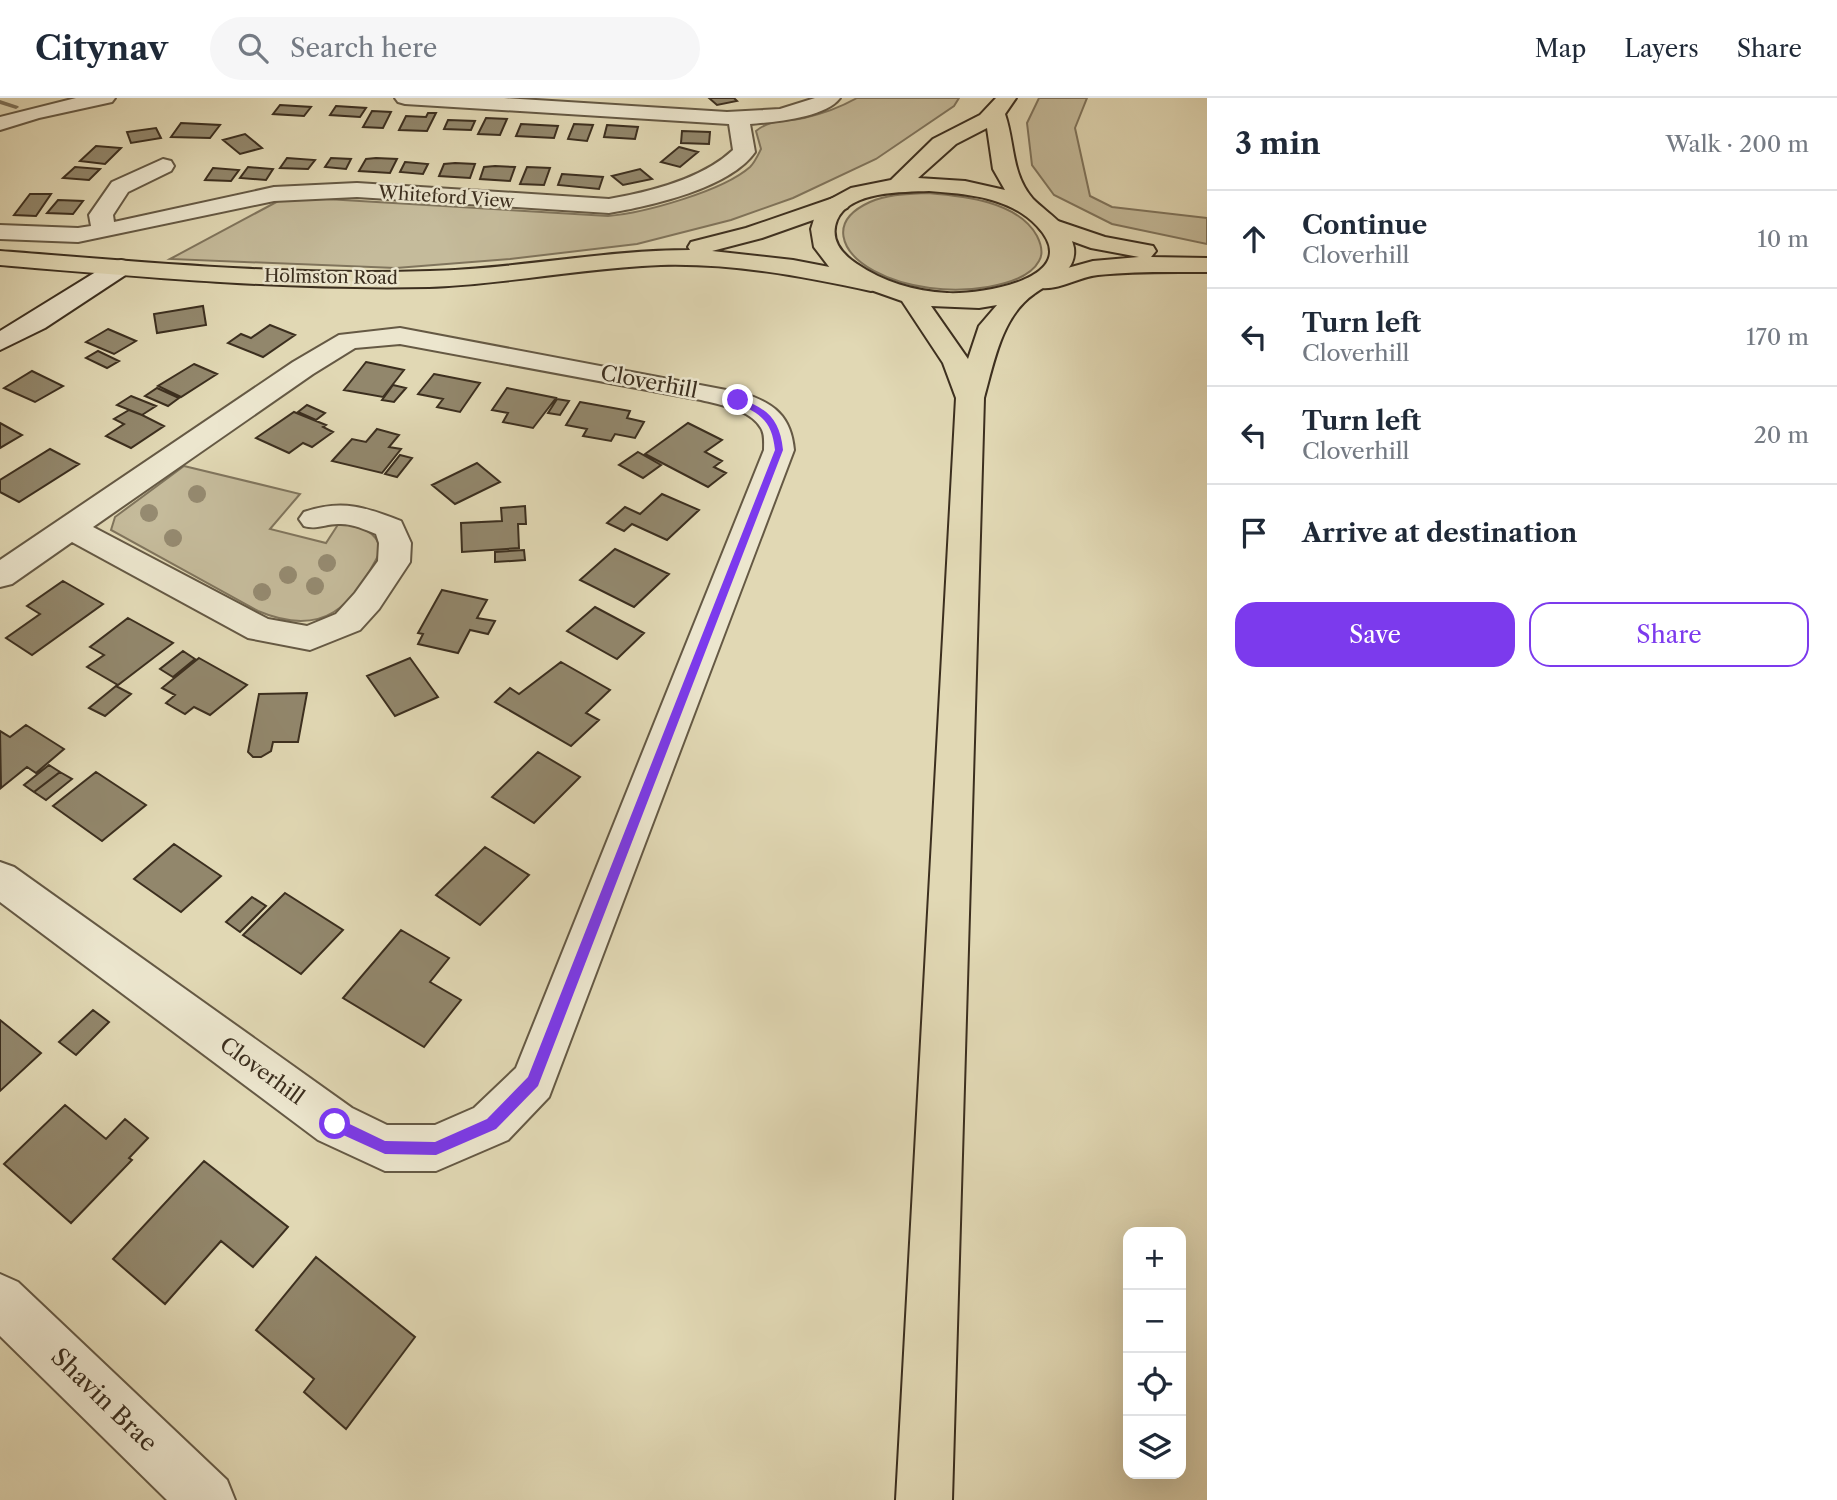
<!DOCTYPE html>
<meta charset="utf-8">
<style>
body{margin:0;font-family:"Libre Caslon Text",serif;background:#f6f6f7;color:#1f2937}
.controls{position:absolute;right:21px;bottom:21px;display:grid;overflow:hidden;border-radius:14px;box-shadow:0 7px 28px #0002}
.controls button{width:63px;height:63px;display:grid;place-items:center;padding:0;border:0;border-bottom:2px solid #e0e1e3;background:#fff;color:#1f2937;font:35px sans-serif}
.stop{position:absolute;width:21px;height:21px;margin:-16px;border:5px solid #7c3aed;border-radius:50%;background:#fff}
.stop.end{background:#7c3aed;border-color:#fff;box-shadow:0 2px 7px #0008}
.list{margin:0;padding:0;list-style:none}
h2{display:flex;justify-content:space-between;align-items:center;height:91px;margin:0;padding:0 28px;font-size:30px}
h2 small{font-size:23px;font-weight:400;color:#747a83}
.list li{display:grid;grid-template-columns:46px 1fr auto;gap:21px;align-items:center;box-sizing:border-box;height:98px;padding:0 28px;border-top:2px solid #e0e1e3}
.list b{display:block;font-size:26px;white-space:nowrap}
.list p{margin:0;font-size:23px;white-space:nowrap;color:#747a83}
.list em{font-size:23px;font-style:normal;color:#747a83}
.actions{display:flex;gap:14px;padding:21px 28px}
.actions a{flex:1;padding:16px 0;border:2px solid #7c3aed;border-radius:21px;text-align:center;font-size:24px;color:#7c3aed}
.actions .main{background:#7c3aed;color:#fff}
.icon{flex:none;width:38px;height:38px;fill:none;stroke:currentColor;stroke-width:2;stroke-linecap:round;stroke-linejoin:round}
.map{position:relative;flex:none;width:1207px;height:1402px;overflow:hidden}
header{display:flex;align-items:center;gap:42px;box-sizing:border-box;height:98px;padding:0 35px;background:#fff;border-bottom:2px solid #e0e1e3}
header strong{font-size:33px}
nav{display:flex;gap:38px;margin-inline-start:auto;font-size:24px}
.search{width:490px;height:63px;background:#f6f6f7;display:flex;align-items:center;gap:18px;box-sizing:border-box;padding:0 24px;border-radius:38px;color:#747a83;font-size:26px}
main{display:flex}
aside{flex:1;background:#fff}
.map>svg:first-child{display:block}
.green{fill:#c5bb9b;stroke:#80755d;stroke-width:2}
.lines{fill:none;stroke-linecap:round;stroke-linejoin:round}
.stream{fill:#7d725a;fill-rule:evenodd}
.building{fill:#92876c;stroke:#3c2f1f;stroke-width:2}
.street-casing{stroke:#655944;stroke-width:4}
.secondary-casing{stroke:#3c2f1f;stroke-width:4}
.primary-casing{stroke:#3c2f1f;stroke-width:4}
.highway-casing{stroke:#3c2f1f;stroke-width:4}
.street{fill:#ece6ce;fill-rule:evenodd}
.secondary{fill:#ece6ce;fill-rule:evenodd}
.primary{fill:#e1d8b4;fill-rule:evenodd}
.highway{fill:#e1d8b4;fill-rule:evenodd}
.tree{fill:#958a70}
.route{fill:#7c3aed}
.labels{text-anchor:middle;stroke-width:5;stroke-linejoin:round;paint-order:stroke}
.far-street-label{font-size:18px;fill:#3c2f1f;stroke:#ece6ce}
.street-label{font-size:21px;fill:#3c2f1f;stroke:#ece6ce}
.near-street-label{font-size:24px;fill:#3c2f1f;stroke:#ece6ce}
</style>
<header>
<strong>Citynav</strong>
<div class="search"><svg class="icon" aria-label="search" viewBox="0 0 24 24"><circle cx="10" cy="10" r="6"/><path d="M15 15l6 6"/></svg>Search here</div>
<nav><a>Map</a><a>Layers</a><a>Share</a></nav>
</header>
<main>
<div class="map">
<svg width="1207" height="1402" viewBox="0 0 1207 1402">
<rect width="100%" height="100%" fill="#e1d8b4"/>
<filter id="stains"><feTurbulence type="fractalNoise" baseFrequency=".00286" numOctaves="4"/><feColorMatrix values="0 0 0 0 .2 0 0 0 0 .09 0 0 0 0 .02 0 0 0 .5 -.17"/></filter>
<radialGradient id="worn" r=".72"><stop offset=".6" stop-color="#630" stop-opacity="0"/><stop offset="1" stop-color="#630" stop-opacity=".3"/></radialGradient>
<!-- green -->
<path class="green" d="M 857,0 L 959,0 L 954,8 L 876,61 L 793,100 L 731,122 L 637,146 L 510,161 L 396,170 L 170,161 L 282,101 L 293,99 L 608,118 C 644,115 723,93 750,69 C 755,64 758,57 761,51 L 756,33 C 770,21 786,24 804,20 C 822,16 841,9 857,0 Z
M 1039,0 L 1087,0 L 1075,30 L 1090,98 L 1112,109 L 1207,120 L 1207,146 L 1112,126 L 1054,97 L 1032,67 L 1027,25 Z
M 928,95 C 963,98 1018,103 1037,138 C 1041,146 1044,155 1039,163 C 1030,180 1005,186 988,189 C 952,195 907,191 874,173 C 840,154 828,123 870,104 C 888,96 908,96 928,95 Z
M 184,368 L 300,396 L 270,431 L 326,445 L 339,425 C 358,429 376,431 381,452 C 353,508 324,541 258,513 L 111,432 L 115,419 Z"/>
<g class="lines">
<!-- stream -->
<path class="stream" d="M 0,2 L 18,8 L 19,9 L 16,11 L 0,6 Z"/>
</g>
<!-- building -->
<path class="building" d="M 709,0 L 734,0 L 737,3 L 717,7 Z
M 280,7 L 311,9 L 304,18 L 273,16 Z
M 336,8 L 366,10 L 360,19 L 330,17 Z
M 372,13 L 391,14 L 383,30 L 363,29 Z
M 428,15 L 436,15 L 427,33 L 399,32 L 406,18 L 426,19 Z
M 486,20 L 507,21 L 500,37 L 478,36 Z
M 448,22 L 475,23 L 471,32 L 444,31 Z
M 181,25 L 220,27 L 210,40 L 171,39 Z
M 521,26 L 558,28 L 554,40 L 516,38 Z
M 574,26 L 593,27 L 587,43 L 568,41 Z
M 607,27 L 638,29 L 635,41 L 604,39 Z
M 156,30 L 161,40 L 131,45 L 127,34 Z
M 682,33 L 710,34 L 709,46 L 681,45 Z
M 245,36 L 262,50 L 240,56 L 223,42 Z
M 96,48 L 121,50 L 105,66 L 80,63 Z
M 679,49 L 698,54 L 680,69 L 661,64 Z
M 287,60 L 315,62 L 308,71 L 280,70 Z
M 331,60 L 351,61 L 346,71 L 325,69 Z
M 376,60 L 397,61 L 390,75 L 359,73 L 366,61 Z
M 405,64 L 428,66 L 423,76 L 400,74 Z
M 455,65 L 475,66 L 470,80 L 439,78 L 444,66 Z
M 495,68 L 515,69 L 510,83 L 480,81 L 484,69 Z
M 75,69 L 100,71 L 89,82 L 63,80 Z
M 248,69 L 273,71 L 266,82 L 240,80 Z
M 527,69 L 550,70 L 544,87 L 520,86 Z
M 213,70 L 239,72 L 231,83 L 205,82 Z
M 640,71 L 652,81 L 623,87 L 612,78 Z
M 562,76 L 603,79 L 599,91 L 558,87 Z
M 30,96 L 51,96 L 36,118 L 14,117 Z
M 58,102 L 83,103 L 73,116 L 47,115 Z
M 203,208 L 206,227 L 157,235 L 154,216 Z
M 270,227 L 295,237 L 263,259 L 228,245 L 241,236 L 251,240 Z
M 108,231 L 136,243 L 114,256 L 86,244 Z
M 98,253 L 119,263 L 107,270 L 86,260 Z
M 366,264 L 404,272 L 383,299 L 344,292 Z
M 194,266 L 217,276 L 181,299 L 158,288 Z
M 32,273 L 63,288 L 35,304 L 4,290 Z
M 434,276 L 480,285 L 460,314 L 437,309 L 443,301 L 418,296 Z
M 393,287 L 406,290 L 394,304 L 382,302 Z
M 157,290 L 179,300 L 168,308 L 145,298 Z
M 507,290 L 556,300 L 533,330 L 503,324 L 508,315 L 492,312 Z
M 131,298 L 156,308 L 142,317 L 117,307 Z
M 557,301 L 569,303 L 560,317 L 548,315 Z
M 580,304 L 630,313 L 627,320 L 644,324 L 635,340 L 615,336 L 611,343 L 583,338 L 587,331 L 566,327 Z
M 307,307 L 325,315 L 316,322 L 298,314 Z
M 129,312 L 142,317 L 164,328 L 131,350 L 106,338 L 124,326 L 114,321 Z
M 294,314 L 326,327 L 323,329 L 333,334 L 312,349 L 303,345 L 289,355 L 256,340 Z
M 0,325 L 22,337 L 0,350 Z
M 688,325 L 722,342 L 705,354 L 722,363 L 714,369 L 726,375 L 708,389 L 645,356 Z
M 377,331 L 399,337 L 389,349 L 401,351 L 382,375 L 332,363 L 352,341 L 366,344 Z
M 50,351 L 79,366 L 19,404 L 0,394 L 0,382 Z
M 638,354 L 661,367 L 643,380 L 619,367 Z
M 400,357 L 412,360 L 397,379 L 385,376 Z
M 477,365 L 500,384 L 455,406 L 432,387 Z
M 662,396 L 699,412 L 667,442 L 632,426 L 624,433 L 607,425 L 625,409 L 640,416 Z
M 525,408 L 526,426 L 518,426 L 519,450 L 462,454 L 461,425 L 502,423 L 501,410 Z
M 615,451 L 669,476 L 634,509 L 580,482 Z
M 524,452 L 525,462 L 495,464 L 495,454 Z
M 63,483 L 103,506 L 32,557 L 6,540 L 40,516 L 27,508 Z
M 442,492 L 487,502 L 477,520 L 495,523 L 488,536 L 470,532 L 458,555 L 418,546 L 423,536 L 418,535 Z
M 595,509 L 644,535 L 617,561 L 567,533 Z
M 128,520 L 173,545 L 118,587 L 87,569 L 104,557 L 90,549 Z
M 183,553 L 195,561 L 173,579 L 160,571 Z
M 199,560 L 247,587 L 210,617 L 194,609 L 185,616 L 166,605 L 175,597 L 162,590 Z
M 410,560 L 438,599 L 395,618 L 367,578 Z
M 561,564 L 610,592 L 586,615 L 599,622 L 571,648 L 495,604 L 510,590 L 519,596 Z
M 116,588 L 131,596 L 105,618 L 89,610 Z
M 307,595 L 298,644 L 273,644 L 271,653 L 261,659 L 253,659 L 248,654 L 259,596 Z
M 26,627 L 64,651 L 36,675 L 27,669 L 1,690 L 0,633 L 10,639 Z
M 538,654 L 580,679 L 534,725 L 492,699 Z
M 49,667 L 60,674 L 34,694 L 24,687 Z
M 60,674 L 72,681 L 46,702 L 34,694 Z
M 96,674 L 146,707 L 102,743 L 53,708 Z
M 174,746 L 221,778 L 181,814 L 134,781 Z
M 485,749 L 529,777 L 480,827 L 436,797 Z
M 285,795 L 343,832 L 301,876 L 243,837 Z
M 252,799 L 266,808 L 240,834 L 226,824 Z
M 401,832 L 449,860 L 430,884 L 461,902 L 424,949 L 343,900 Z
M 93,912 L 109,924 L 76,957 L 59,944 Z
M 0,922 L 41,955 L 0,993 Z
M 65,1007 L 106,1041 L 125,1021 L 148,1040 L 129,1060 L 132,1062 L 71,1125 L 4,1066 Z
M 204,1063 L 288,1129 L 253,1169 L 221,1143 L 165,1206 L 113,1161 Z
M 316,1159 L 415,1239 L 346,1331 L 304,1294 L 314,1281 L 256,1232 Z"/>
<g class="lines">
<defs>
<path id="street" d="M 76,0 L 115,0 L 112,4 L 39,20 L 0,32 L 0,19 Z
M 395,0 L 504,0 L 727,14 L 780,11 L 815,0 L 840,0 C 825,20 774,24 750,26 L 755,54 C 730,90 651,108 609,115 L 357,99 L 274,103 L 78,144 L 0,141 L 0,127 L 78,130 L 91,128 L 89,117 L 112,84 L 163,61 L 171,63 L 174,68 L 171,73 L 128,94 L 113,117 L 114,124 L 274,89 L 357,85 L 609,101 C 650,94 702,81 733,52 L 729,26 L 405,6 L 398,4 Z
M 400,230 L 742,295 C 774,305 791,318 794,352 L 549,999 L 508,1042 L 436,1073 L 385,1073 L 318,1042 L 0,804 L 0,764 L 14,769 L 352,1010 L 387,1027 L 435,1027 L 474,1010 L 516,970 L 764,352 C 764,345 765,336 761,330 C 750,311 720,307 701,302 L 400,246 L 355,250 L 313,276 L 93,429 L 268,521 L 307,528 L 336,516 L 355,495 L 378,463 L 379,445 L 376,436 C 364,431 351,425 338,426 C 325,426 317,432 304,428 L 299,421 L 304,414 C 342,401 365,409 401,423 L 411,445 L 410,464 L 379,511 L 360,532 L 310,552 L 248,540 L 72,444 L 12,486 L 0,489 L 0,462 L 293,264 L 339,237 Z
M 0,1176 L 18,1184 L 227,1382 L 235,1402 L 167,1402 L 0,1238 Z"/>
<path id="secondary" d="M 121,162 L 130,164 L 133,169 L 130,174 L 45,230 L 0,252 L 0,233 L 112,164 Z"/>
<path id="primary" d="M 839,98 L 847,100 L 851,105 L 847,110 L 762,140 L 712,153 L 793,162 L 871,177 L 880,180 L 884,185 L 880,190 L 871,193 C 802,178 732,165 661,167 C 583,170 507,186 429,189 C 286,192 142,179 0,167 L 0,153 C 143,164 287,178 430,173 C 517,171 603,152 690,152 L 688,149 L 691,144 L 746,130 Z
M 1049,120 L 1105,139 L 1153,148 L 1156,153 L 1151,159 L 1207,160 L 1207,174 C 1171,174 1135,173 1098,177 C 1077,179 1056,195 1035,189 L 1031,184 L 1035,179 L 1093,163 L 1139,159 L 1091,150 L 1041,132 L 1037,127 L 1041,122 Z"/>
<path id="highway" d="M 996,0 L 1016,0 L 1005,16 C 1015,45 1011,76 1033,101 C 1048,116 1070,127 1074,150 C 1077,175 1050,184 1034,196 C 1002,218 994,264 984,300 L 952,1402 L 896,1402 L 956,300 L 943,265 L 902,203 L 851,185 L 830,170 L 814,149 L 811,131 L 815,118 L 827,103 L 851,90 L 891,82 L 933,41 L 980,17 ZM 987,30 L 993,71 L 1005,92 L 965,83 L 918,80 L 956,46 ZM 929,93 C 967,96 1010,99 1037,128 C 1087,181 979,197 947,195 C 914,193 883,184 857,166 C 842,156 829,142 837,122 C 849,93 903,94 929,93 ZM 997,207 L 979,228 L 968,261 L 931,208 L 979,210 Z"/>
</defs>
<!-- street casing -->
<use href="#street" class="street-casing"/>
<!-- secondary casing -->
<use href="#secondary" class="secondary-casing"/>
<!-- primary casing -->
<use href="#primary" class="primary-casing"/>
<!-- highway casing -->
<use href="#highway" class="highway-casing"/>
<!-- street -->
<use href="#street" class="street"/>
<!-- secondary -->
<use href="#secondary" class="secondary"/>
<!-- primary -->
<use href="#primary" class="primary"/>
<!-- highway -->
<use href="#highway" class="highway"/>
</g>
<!-- trees -->
<g class="tree">
<circle cx="197" cy="396" r="9"/>
<circle cx="149" cy="415" r="9"/>
<circle cx="173" cy="440" r="9"/>
<circle cx="327" cy="465" r="9"/>
<circle cx="288" cy="477" r="9"/>
<circle cx="315" cy="488" r="9"/>
<circle cx="262" cy="494" r="9"/>
</g>
<!-- route -->
<path class="route" d="M 738,300 C 767,310 780,321 783,352 L 538,988 L 496,1031 L 436,1057 L 385,1056 L 330,1031 L 328,1026 L 335,1019 L 385,1043 L 435,1044 L 487,1021 L 528,979 L 775,352 C 772,323 761,316 735,304 Z"/>
<g class="labels">
<!-- far-street labels -->
<g class="far-street-label">
<text transform="translate(446 99) rotate(4)" y="6">Whiteford View</text>
<text transform="translate(331 179) rotate(1)" y="6">Holmston Road</text>
</g>
<!-- street labels -->
<g class="street-label">
<text transform="translate(649 284) rotate(11)" y="7">Cloverhill</text>
<text transform="translate(262 973) rotate(36)" y="7">Cloverhill</text>
</g>
<!-- near-street labels -->
<g class="near-street-label">
<text transform="translate(104 1302) rotate(44)" y="8">Shavin Brae</text>
</g>
</g>
<rect width="100%" height="100%" filter="url(#stains)"/>
<rect width="100%" height="100%" fill="url(#worn)"/>
</svg>
<div class="controls">
<button>+</button>
<button>−</button>
<button><svg class="icon" aria-label="locate" viewBox="0 0 24 24"><circle cx="12" cy="12" r="6"/><path d="M12 2v4M12 18v4M2 12h4M18 12h4"/></svg></button>
<button><svg class="icon" aria-label="layers" viewBox="0 0 24 24"><path d="M12 4l9 5-9 5-9-5zM3 14l9 5 9-5"/></svg></button>
</div>
<div class="stop" style="left:335px;top:1026px"></div>
<div class="stop end" style="left:738px;top:302px"></div>
</div>
<aside>
<h2>3 min<small>Walk · 200 m</small></h2>
<ul class="list">
<li><svg class="icon" aria-label="ahead" viewBox="0 0 24 24"><path d="M12 20V5M6 11l6-6 6 6"/></svg><div><b>Continue</b><p>Cloverhill</p></div><em>10 m</em></li>
<li><svg class="icon" aria-label="left" viewBox="0 0 24 24"><path d="M17 20v-9H6M10 6l-5 5 5 5"/></svg><div><b>Turn left</b><p>Cloverhill</p></div><em>170 m</em></li>
<li><svg class="icon" aria-label="left" viewBox="0 0 24 24"><path d="M17 20v-9H6M10 6l-5 5 5 5"/></svg><div><b>Turn left</b><p>Cloverhill</p></div><em>20 m</em></li>
<li><svg class="icon" aria-label="arrive" viewBox="0 0 24 24"><path d="M6 21V4h12l-3 4 3 4H6"/></svg><div><b>Arrive at destination</b></div></li>
</ul>
<div class="actions"><a class="main">Save</a><a>Share</a></div>
</aside>
</main>
